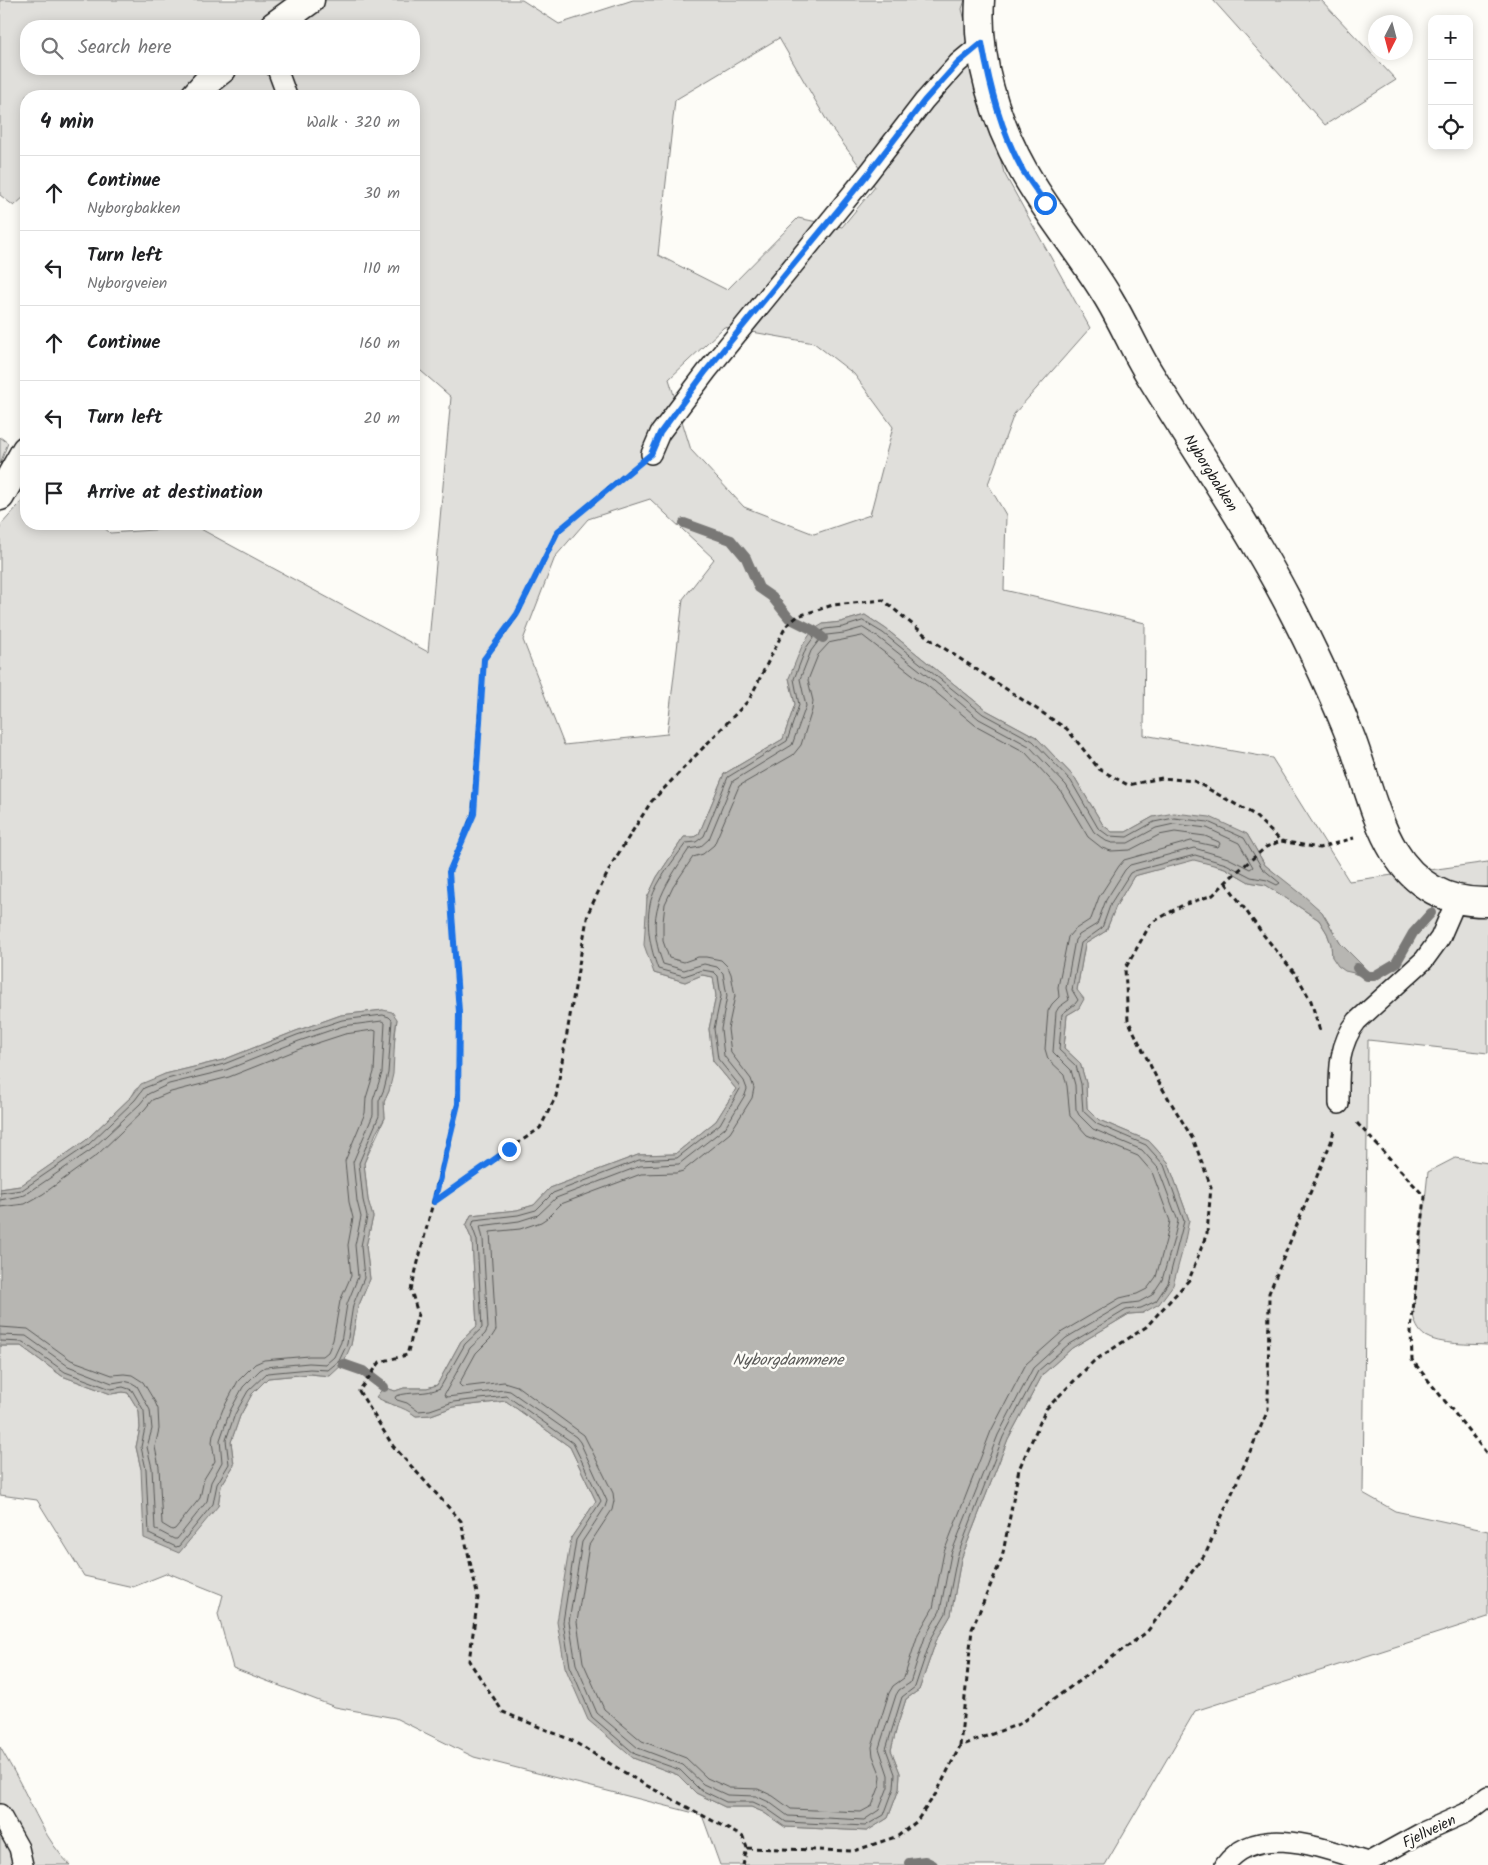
<!DOCTYPE html>
<meta charset="utf-8">
<style>
body{margin:0;font-family:Kalam,sans-serif;background:#f2f2f2;color:#202124}
.controls{position:absolute;right:15px;top:15px;display:grid;overflow:hidden;border-radius:10px;box-shadow:0 2px 12px #0003}
.controls button{width:45px;height:45px;display:grid;place-items:center;padding:0;border:0;border-bottom:1px solid #e0e0e0;background:#fff;color:#202124;font:25px sans-serif}
.compass{position:absolute;left:1368px;top:15px;width:45px;height:45px;border-radius:50%;background:#fff;box-shadow:0 2px 12px #0003;rotate:186deg}
.stop{position:absolute;width:15px;height:15px;margin:-11px;border:4px solid #1a73e8;border-radius:50%;background:#fff}
.stop.end{background:#1a73e8;border-color:#fff;box-shadow:0 1px 5px #0008}
.list{margin:0;padding:0;list-style:none}
h2{display:flex;justify-content:space-between;align-items:center;height:65px;margin:0;padding:0 20px;font-size:21px}
h2 small{font-size:16px;font-weight:400;color:#757577}
.list li{display:grid;grid-template-columns:32px 1fr auto;gap:15px;align-items:center;box-sizing:border-box;height:75px;padding:0 20px;border-top:1px solid #e0e0e0}
.list b{display:block;font-size:19px;white-space:nowrap}
.list p{margin:0;font-size:16px;white-space:nowrap;color:#757577}
.list em{font-size:16px;font-style:normal;color:#757577}
.icon{flex:none;width:28px;height:28px;fill:none;stroke:currentColor;stroke-width:2;stroke-linecap:round;stroke-linejoin:round}
.map{position:relative;flex:none;width:1488px;height:1865px;overflow:hidden}
.search{position:absolute;background:#fff;box-shadow:0 2px 12px #0003;left:20px;top:20px;width:400px;height:55px;display:flex;align-items:center;gap:12px;box-sizing:border-box;padding:0 18px;border-radius:20px;color:#757577;font-size:19px}
.panel{position:absolute;background:#fff;box-shadow:0 2px 12px #0003;left:20px;top:90px;width:400px;height:440px;border-radius:20px}
.map>svg:first-child{display:block}
.green{fill:#e0dfdb;stroke:#7e7e7c;fill-rule:evenodd}
.water{fill:#b7b6b2;stroke:#797876}
.lines{fill:none;stroke-linecap:round;stroke-linejoin:round}
.shore{stroke:#5a5a58;stroke-width:1}
.stream{stroke:#797876;stroke-width:10}
.service-casing{stroke:#1c1c1c;stroke-width:22}
.minor-casing{stroke:#1c1c1c;stroke-width:31}
.path{stroke:#1c1c1c;stroke-width:3;stroke-dasharray:5 4;stroke-linecap:butt}
.service{stroke:#fdfcf7;stroke-width:19}
.minor{stroke:#fdfcf7;stroke-width:28}
.route{stroke:#1a73e8;stroke-width:6}
.labels{text-anchor:middle;stroke-width:5;stroke-linejoin:round;paint-order:stroke}
.street-label{font-size:15px;fill:#1c1c1c;stroke:#fdfcf7}
.water-label{font-size:16px;font-style:italic;fill:#5a5a58;stroke:#fdfcf7}
</style>
<div class="map">
<svg width="1488" height="1865" viewBox="0 0 1488 1865">
<rect width="100%" height="100%" fill="#fdfcf7"/>
<filter id="ink" filterUnits="userSpaceOnUse"><feTurbulence type="fractalNoise" baseFrequency=".02" numOctaves="2"/><feDisplacementMap in="SourceGraphic" scale="10" xChannelSelector="R" yChannelSelector="G"/><feConvolveMatrix kernelMatrix="1 2 1 2 8 2 1 2 1" color-interpolation-filters="sRGB"/></filter>
<g filter="url(#ink)">
<!-- green -->
<path class="green" d="M 0,0 L 522,0 L 559,24 L 633,0 L 965,0 L 962,9 L 1004,173 L 1090,328 L 1014,414 L 988,484 L 1006,515 L 1004,590 L 1145,623 L 1144,735 L 1272,758 L 1349,881 L 1488,862 L 1488,1053 L 1368,1040 L 1363,1493 L 1395,1511 L 1488,1531 L 1488,1617 L 1195,1711 L 1105,1865 L 720,1865 L 702,1815 L 474,1757 L 395,1718 L 335,1707 L 233,1668 L 218,1614 L 223,1595 L 168,1573 L 133,1587 L 84,1576 L 37,1500 L 0,1495 L 0,1346 L 21,1346 L 62,1376 L 111,1394 L 123,1392 L 128,1393 L 139,1411 L 140,1428 L 136,1447 L 141,1469 L 218,1506 L 221,1486 L 234,1465 L 231,1442 L 240,1416 L 252,1394 L 268,1378 L 310,1374 L 330,1376 L 351,1345 L 358,1307 L 370,1279 L 366,1246 L 373,1217 L 368,1200 L 364,1163 L 385,1118 L 384,1102 L 389,1091 L 397,1019 L 383,1010 L 341,1015 L 296,1031 L 223,1060 L 165,1074 L 136,1089 L 132,1096 L 85,1141 L 32,1178 L 20,1186 L 0,1189 L 0,526 L 26,497 L 26,524 L 100,524 L 110,533 L 197,527 L 428,652 L 451,397 L 414,365 L 414,96 L 26,96 L 26,195 L 14,206 L 0,195 ZM 26,26 L 414,26 L 414,69 L 26,69 ZM 779,38 L 830,126 L 875,187 L 842,227 L 798,218 L 727,290 L 658,255 L 675,100 ZM 724,327 L 814,343 L 854,374 L 893,427 L 870,515 L 814,534 L 744,507 L 691,450 L 669,379 ZM 650,499 L 714,559 L 683,599 L 667,734 L 564,745 L 523,640 L 555,557 L 588,519 ZM 865,615 L 886,629 L 986,710 L 1036,737 L 1075,778 L 1103,825 L 1112,832 L 1126,832 L 1153,817 L 1247,834 L 1265,865 L 1322,912 L 1340,943 L 1358,961 L 1362,976 L 1355,974 L 1332,957 L 1331,944 L 1327,933 L 1319,920 L 1266,885 L 1249,882 L 1225,868 L 1194,859 L 1134,876 L 1116,906 L 1106,931 L 1085,944 L 1077,990 L 1079,1008 L 1067,1015 L 1064,1048 L 1080,1063 L 1086,1083 L 1087,1108 L 1099,1120 L 1149,1141 L 1168,1162 L 1189,1220 L 1143,1313 L 1129,1314 L 1072,1348 L 1043,1374 L 1008,1439 L 961,1559 L 951,1615 L 936,1641 L 919,1690 L 906,1699 L 897,1727 L 891,1750 L 900,1773 L 899,1789 L 888,1818 L 867,1831 L 785,1827 L 763,1812 L 751,1807 L 725,1807 L 696,1793 L 678,1775 L 633,1758 L 571,1538 L 596,1501 L 570,1447 L 506,1401 L 453,1407 L 431,1415 L 416,1416 L 405,1408 L 384,1402 L 384,1387 L 395,1391 L 404,1388 L 427,1388 L 437,1385 L 461,1341 L 477,1326 L 472,1240 L 466,1226 L 471,1215 L 517,1210 L 534,1205 L 550,1188 L 638,1155 L 675,1154 L 716,1121 L 736,1089 L 713,1061 L 709,1029 L 716,996 L 713,977 L 702,975 L 685,982 L 654,973 L 647,898 L 657,877 L 684,837 L 694,837 L 699,834 L 724,774 L 783,739 L 795,704 L 789,678 L 823,624 L 841,622 Z
M 1213,0 L 1321,0 L 1396,80 L 1325,125 Z
M 0,437 L 8,443 L 0,464 Z
M 1455,1158 L 1488,1163 L 1488,1345 C 1471,1344 1439,1345 1425,1336 C 1418,1331 1415,1323 1413,1315 L 1428,1172 Z
M 0,1747 C 6,1758 13,1769 19,1781 C 35,1811 46,1841 70,1865 L 0,1865 Z"/>
<!-- water -->
<path class="water" d="M 865,615 L 886,629 L 986,710 L 1036,737 L 1075,778 L 1103,825 L 1112,832 L 1126,832 L 1153,817 L 1174,813 L 1210,817 L 1247,834 L 1265,865 L 1303,895 L 1322,912 L 1340,943 L 1363,966 L 1368,973 L 1367,976 L 1345,971 L 1338,966 L 1332,957 L 1331,944 L 1327,933 L 1319,920 L 1266,885 L 1249,882 L 1225,868 L 1194,860 L 1134,876 L 1116,906 L 1106,931 L 1085,944 L 1077,990 L 1084,999 L 1079,1008 L 1067,1015 L 1064,1048 L 1080,1063 L 1086,1083 L 1087,1108 L 1099,1120 L 1149,1141 L 1168,1162 L 1189,1220 L 1184,1245 L 1173,1285 L 1159,1304 L 1143,1313 L 1129,1314 L 1072,1348 L 1043,1374 L 1008,1439 L 961,1559 L 951,1615 L 936,1641 L 919,1690 L 906,1699 L 897,1727 L 891,1750 L 900,1773 L 899,1789 L 888,1818 L 867,1831 L 785,1827 L 763,1812 L 751,1807 L 725,1807 L 696,1793 L 678,1775 L 633,1758 L 588,1720 L 565,1667 L 557,1622 L 571,1538 L 596,1501 L 570,1447 L 506,1401 L 453,1407 L 431,1415 L 416,1416 C 401,1405 391,1406 376,1397 L 384,1387 L 395,1391 L 404,1388 L 427,1388 L 437,1385 L 461,1341 L 477,1326 L 472,1240 L 466,1226 L 471,1215 L 517,1210 L 534,1205 L 550,1188 L 638,1155 L 675,1154 L 716,1121 L 736,1089 L 713,1061 L 709,1029 L 716,996 L 713,977 L 702,975 L 685,982 L 654,973 L 644,945 L 647,898 L 657,877 L 684,837 L 694,837 L 699,834 L 724,774 L 783,739 L 795,704 L 789,678 L 802,646 L 813,630 L 823,624 L 841,622 Z
M 383,1010 L 392,1012 L 397,1019 L 395,1033 L 393,1074 L 389,1091 L 384,1102 L 385,1118 L 376,1133 L 364,1163 L 368,1200 L 373,1217 L 366,1246 L 370,1279 L 358,1307 L 351,1345 L 343,1364 L 330,1376 L 310,1374 L 268,1378 L 252,1394 L 240,1416 L 231,1442 L 234,1465 L 221,1486 L 218,1506 L 179,1553 L 144,1538 L 141,1469 L 136,1447 L 140,1428 L 139,1411 L 128,1393 L 123,1392 L 111,1394 L 62,1376 L 21,1346 L 0,1346 L 0,1189 L 20,1186 L 85,1141 L 132,1096 L 141,1084 L 165,1074 L 223,1060 L 296,1031 L 341,1015 Z"/>
<g class="lines">
<!-- shore -->
<path class="shore" d="M 863,621 L 883,633 L 983,714 L 1033,741 L 1071,781 L 1098,828 L 1109,836 L 1127,837 L 1154,822 L 1174,818 L 1208,822 L 1244,838 L 1262,868 L 1280,883 L 1277,885 L 1267,880 L 1251,877 L 1226,864 L 1195,855 L 1134,871 L 1130,873 L 1111,903 L 1102,928 L 1081,943 L 1072,990 L 1078,1000 L 1075,1004 L 1062,1014 L 1059,1050 L 1076,1066 L 1081,1084 L 1083,1111 L 1097,1124 L 1146,1145 L 1164,1165 L 1184,1221 L 1168,1283 L 1156,1301 L 1141,1308 L 1126,1310 L 1069,1344 L 1038,1371 L 1003,1437 L 957,1557 L 946,1613 L 931,1639 L 915,1687 L 902,1697 L 886,1749 L 895,1774 L 894,1788 L 884,1815 L 865,1826 L 786,1822 L 766,1808 L 753,1802 L 726,1802 L 699,1789 L 680,1770 L 635,1754 L 592,1717 L 570,1666 L 563,1622 L 576,1540 L 601,1501 L 573,1443 L 507,1396 L 453,1402 L 430,1410 L 418,1411 L 407,1403 L 397,1400 L 395,1398 L 396,1396 C 411,1391 426,1395 440,1388 L 465,1344 L 482,1328 L 477,1240 L 472,1226 L 474,1220 L 518,1215 L 536,1210 L 553,1193 L 639,1160 L 677,1158 L 720,1124 L 740,1089 L 739,1085 L 718,1059 L 714,1029 L 721,996 L 718,976 L 714,972 L 702,970 L 684,976 L 658,969 C 650,947 645,923 651,900 C 657,880 674,860 686,843 L 696,842 L 704,836 L 728,777 L 787,741 L 799,705 L 794,679 L 806,648 L 816,634 L 825,629 L 843,627 Z
M 863,628 L 879,638 L 939,685 L 979,719 L 1029,746 L 1066,785 L 1094,832 L 1106,841 L 1112,843 L 1128,843 L 1156,828 L 1174,824 L 1207,828 L 1239,843 L 1253,867 L 1250,869 L 1228,858 L 1194,848 L 1130,865 L 1125,870 L 1106,900 L 1097,924 L 1079,935 L 1075,940 L 1066,988 L 1069,1000 L 1059,1007 L 1056,1012 L 1053,1052 L 1071,1070 L 1075,1085 L 1076,1109 L 1079,1115 L 1093,1129 L 1142,1150 L 1158,1168 L 1178,1221 L 1173,1242 L 1162,1280 L 1152,1295 L 1139,1302 L 1123,1304 L 1066,1338 L 1033,1368 L 998,1435 L 951,1554 L 940,1611 L 925,1637 L 910,1683 L 899,1690 L 896,1695 L 879,1748 L 888,1775 L 888,1787 L 879,1810 L 864,1820 L 788,1816 L 769,1802 L 756,1796 L 727,1795 L 703,1784 L 683,1765 L 638,1748 L 597,1713 L 576,1664 L 569,1622 L 582,1542 L 605,1507 L 607,1501 L 580,1442 L 576,1437 L 510,1391 L 504,1390 L 447,1397 L 444,1395 L 470,1348 L 485,1334 L 488,1328 L 483,1239 L 480,1226 L 519,1221 L 538,1215 L 556,1198 L 640,1166 L 679,1164 L 725,1128 L 745,1095 L 747,1089 L 744,1081 L 724,1056 L 721,1029 L 727,996 L 723,973 L 717,967 L 704,964 L 684,970 L 663,964 C 644,914 662,890 689,849 L 700,847 L 709,839 L 733,781 L 792,745 L 806,706 L 800,679 L 811,651 L 820,639 L 827,635 L 844,633 Z
M 863,636 L 934,691 L 975,725 L 1025,752 L 1060,790 L 1088,837 L 1102,848 L 1111,851 L 1130,850 L 1159,835 L 1175,832 L 1205,836 L 1219,842 L 1220,844 L 1218,847 L 1191,841 L 1124,860 L 1119,866 L 1099,897 L 1091,919 L 1074,930 L 1068,937 L 1058,987 L 1059,997 L 1052,1004 L 1048,1011 L 1045,1049 L 1048,1059 L 1064,1074 L 1067,1086 L 1070,1116 L 1087,1135 L 1138,1156 L 1152,1172 L 1170,1221 L 1166,1240 L 1156,1277 L 1147,1289 L 1137,1294 L 1120,1298 L 1062,1332 L 1026,1364 L 991,1431 L 944,1552 L 933,1608 L 918,1634 L 904,1678 L 893,1686 L 889,1693 L 872,1747 L 873,1756 L 881,1776 L 880,1785 L 872,1806 L 861,1812 L 791,1809 L 773,1796 L 758,1789 L 729,1788 L 707,1778 L 686,1758 L 642,1741 L 604,1709 L 583,1662 L 577,1622 L 589,1545 L 612,1510 L 614,1501 L 613,1493 L 584,1435 L 517,1386 L 504,1382 L 462,1387 L 459,1384 L 476,1353 L 491,1338 L 496,1330 L 490,1232 L 520,1229 L 541,1222 L 547,1218 L 561,1204 L 641,1174 L 676,1173 L 683,1171 L 730,1133 L 752,1098 L 754,1088 L 751,1079 L 731,1053 L 728,1029 L 735,996 L 731,974 L 728,967 L 721,960 L 706,957 L 698,957 L 684,962 L 669,958 L 663,941 L 663,922 L 665,904 L 673,887 L 693,857 L 703,854 L 714,845 L 739,786 L 793,755 L 801,745 L 812,710 L 813,701 L 808,680 L 818,655 L 829,643 Z
M 0,1193 L 22,1190 L 88,1145 L 135,1100 L 144,1088 L 167,1079 L 224,1064 L 297,1035 L 342,1020 L 383,1015 L 389,1017 L 392,1020 L 388,1073 L 384,1089 L 379,1101 L 379,1116 L 359,1163 L 363,1200 L 367,1217 L 361,1246 L 364,1278 L 353,1305 L 347,1344 L 339,1361 L 328,1370 L 310,1369 L 267,1373 L 248,1391 L 235,1414 L 226,1440 L 229,1464 L 217,1484 L 213,1504 L 179,1546 L 176,1547 L 149,1534 L 146,1469 L 141,1447 L 145,1428 L 144,1411 L 132,1390 L 123,1387 L 111,1389 L 65,1372 L 23,1342 L 0,1341
M 0,1200 L 25,1195 L 91,1150 L 140,1104 L 148,1094 L 169,1084 L 226,1070 L 299,1041 L 343,1026 L 382,1021 L 385,1023 L 382,1073 L 373,1100 L 373,1115 L 353,1162 L 357,1201 L 361,1217 L 355,1245 L 358,1277 L 347,1304 L 341,1342 L 334,1357 L 326,1364 L 309,1363 L 265,1367 L 260,1370 L 243,1387 L 230,1411 L 220,1440 L 222,1462 L 211,1482 L 207,1501 L 177,1539 L 174,1539 L 155,1529 L 152,1468 L 147,1447 L 152,1429 L 150,1410 L 137,1386 L 132,1383 L 124,1381 L 112,1383 L 68,1366 L 26,1336 L 0,1335
M 0,1207 L 25,1204 L 43,1194 L 97,1155 L 145,1109 L 152,1100 L 171,1092 L 229,1077 L 302,1048 L 345,1034 L 373,1030 L 376,1031 L 374,1072 L 366,1098 L 365,1113 L 345,1161 L 349,1202 L 353,1218 L 348,1245 L 351,1276 L 340,1301 L 333,1340 L 328,1352 L 323,1356 L 309,1356 L 264,1360 L 255,1364 L 238,1381 L 223,1409 L 213,1435 L 212,1442 L 215,1461 L 204,1479 L 200,1498 L 175,1529 L 172,1530 L 162,1524 L 159,1467 L 155,1447 L 159,1429 L 158,1409 L 155,1402 L 143,1382 L 132,1375 L 124,1374 L 112,1375 L 71,1360 L 28,1329 L 0,1327"/>
<!-- stream -->
<path class="stream" d="M 684,523 L 731,540 L 746,558 L 759,588 L 772,597 L 789,618 L 813,630 L 823,638
M 1357,968 L 1367,976 L 1374,976 L 1396,963 L 1413,933 L 1431,913
M 343,1364 L 363,1371 L 384,1387
M 909,1863 L 925,1861 L 933,1865"/>
<defs>
<path id="service" d="M 277,69 L 287,96
M 651,454 L 660,433 L 707,371 L 867,175 L 924,101 L 958,63 L 982,43
M 1339,1104 C 1339,1074 1337,1046 1357,1021 L 1424,960 L 1440,938 L 1457,899
M 0,1814 L 19,1848 L 23,1865
M 1225,1865 C 1258,1821 1324,1849 1367,1862
M 1363,1865 L 1423,1832 L 1466,1813 L 1488,1796"/>
<path id="minor" d="M 980,0 C 976,58 995,120 1023,170 C 1048,215 1083,255 1109,299 C 1124,324 1135,351 1150,375 C 1196,450 1246,522 1287,600 C 1311,646 1333,692 1352,741 C 1365,776 1375,820 1394,851 C 1415,886 1447,903 1488,902
M 274,26 L 310,0
M 195,96 L 212,77 L 222,69
M 0,496 L 26,450"/>
</defs>
<!-- service casing -->
<use href="#service" class="service-casing"/>
<!-- minor casing -->
<use href="#minor" class="minor-casing"/>
<!-- path -->
<path class="path" d="M 631,470 L 558,531 L 517,615 L 484,659 L 473,814 L 449,872 L 459,1012 L 458,1103 L 411,1290 L 418,1314 L 407,1355 L 380,1362 L 359,1391 L 393,1446 L 461,1521 L 478,1598 L 469,1661 L 503,1712 L 571,1740 L 642,1783 L 743,1837 L 747,1848 L 743,1865
M 1226,883 L 1262,933 L 1297,976 L 1311,1001 L 1320,1031
M 1357,1123 L 1425,1197 L 1411,1330 L 1412,1360 L 1488,1455
M 435,1201 L 540,1128 L 556,1096 L 588,913 L 613,862 L 651,802 L 749,700 L 786,626 L 798,616 L 833,605 L 883,600 L 930,639 L 1067,729 L 1099,769 L 1128,785 L 1162,778 L 1194,781 L 1253,814 L 1281,841 L 1319,848 L 1354,838
M 960,1746 L 972,1629 L 1002,1558 L 1019,1469 L 1046,1409 L 1094,1361 L 1146,1327 L 1189,1280 L 1207,1233 L 1211,1187 L 1194,1141 L 1158,1081 L 1128,1020 L 1125,969 L 1151,923 L 1183,905 L 1213,895 L 1231,877 L 1266,847 L 1281,841
M 747,1848 L 854,1851 L 898,1836 L 916,1822 L 937,1792 L 960,1746 L 1019,1724 L 1147,1632 L 1206,1553 L 1268,1410 L 1269,1293 L 1331,1142 L 1334,1130"/>
<!-- service -->
<use href="#service" class="service"/>
<!-- minor -->
<use href="#minor" class="minor"/>
</g>
</g>
<g class="lines" filter="url(#ink)">
<!-- route -->
<path class="route" d="M 509,1149 L 434,1202 L 458,1104 L 459,1012 L 449,872 L 474,814 L 484,659 L 517,614 L 558,531 L 651,454 L 660,433 L 706,371 L 867,175 L 924,101 L 958,63 L 982,43 C 990,88 1001,131 1023,171 C 1030,182 1038,192 1045,203"/>
</g>
<g class="labels">
<!-- street labels -->
<g class="street-label">
<text transform="translate(1211 473) rotate(58)" y="5">Nyborgbakken</text>
<text transform="translate(1429 1831) rotate(-26)" y="5">Fjellveien</text>
</g>
<!-- water labels -->
<g class="water-label">
<text x="788" y="1365">Nyborgdammene</text>
</g>
</g>
</svg>
<div class="controls">
<button>+</button>
<button>−</button>
<button><svg class="icon" aria-label="locate" viewBox="0 0 24 24"><circle cx="12" cy="12" r="6"/><path d="M12 2v4M12 18v4M2 12h4M18 12h4"/></svg></button>
</div>
<svg class="compass" viewBox="-18 -18 36 36"><path d="M0-13l5 13h-10z" fill="#e53935"/><path d="M0 13l5-13h-10z" fill="#757577"/></svg>
<div class="stop" style="left:1045px;top:203px"></div>
<div class="stop end" style="left:509px;top:1149px"></div>
<div class="search"><svg class="icon" aria-label="search" viewBox="0 0 24 24"><circle cx="10" cy="10" r="6"/><path d="M15 15l6 6"/></svg>Search here</div>
<section class="panel">
<h2>4 min<small>Walk · 320 m</small></h2>
<ul class="list">
<li><svg class="icon" aria-label="ahead" viewBox="0 0 24 24"><path d="M12 20V5M6 11l6-6 6 6"/></svg><div><b>Continue</b><p>Nyborgbakken</p></div><em>30 m</em></li>
<li><svg class="icon" aria-label="left" viewBox="0 0 24 24"><path d="M17 20v-9H6M10 6l-5 5 5 5"/></svg><div><b>Turn left</b><p>Nyborgveien</p></div><em>110 m</em></li>
<li><svg class="icon" aria-label="ahead" viewBox="0 0 24 24"><path d="M12 20V5M6 11l6-6 6 6"/></svg><div><b>Continue</b></div><em>160 m</em></li>
<li><svg class="icon" aria-label="left" viewBox="0 0 24 24"><path d="M17 20v-9H6M10 6l-5 5 5 5"/></svg><div><b>Turn left</b></div><em>20 m</em></li>
<li><svg class="icon" aria-label="arrive" viewBox="0 0 24 24"><path d="M6 21V4h12l-3 4 3 4H6"/></svg><div><b>Arrive at destination</b></div></li>
</ul>
</section>
</div>
